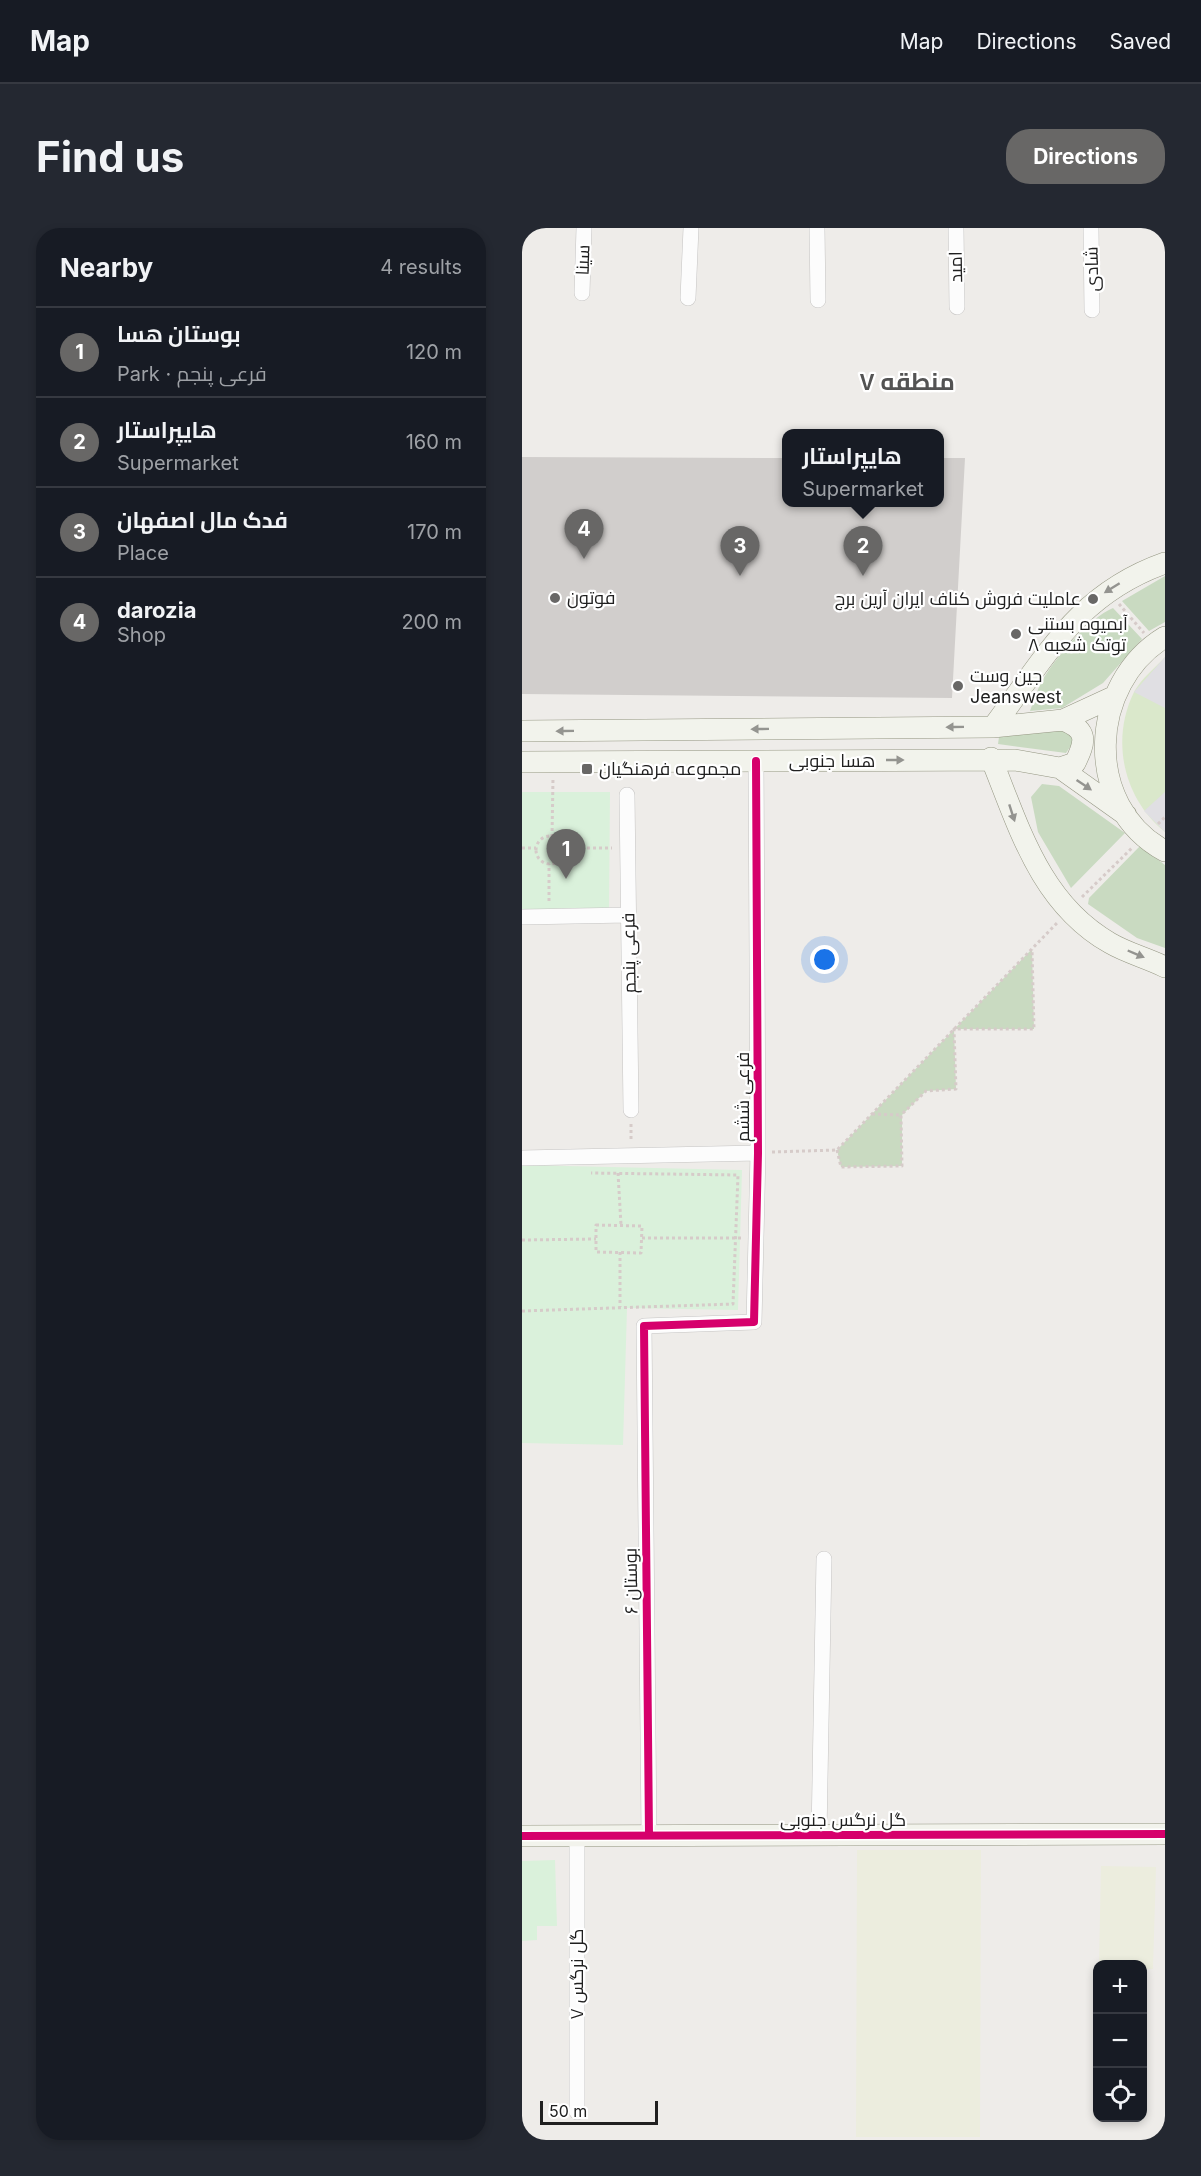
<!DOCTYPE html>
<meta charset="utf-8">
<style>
body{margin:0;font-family:Inter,Cairo,sans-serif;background:#242831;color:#f1f3f6}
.controls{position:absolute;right:18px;bottom:18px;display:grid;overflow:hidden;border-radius:12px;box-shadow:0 3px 9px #0003}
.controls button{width:54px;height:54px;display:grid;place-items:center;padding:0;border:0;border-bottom:2px solid #363941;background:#171b24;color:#f1f3f6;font:30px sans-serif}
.scale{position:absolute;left:18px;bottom:15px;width:118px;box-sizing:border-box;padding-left:6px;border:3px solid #202020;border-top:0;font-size:16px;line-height:21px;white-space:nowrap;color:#202020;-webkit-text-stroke:4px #fff;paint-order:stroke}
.you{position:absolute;left:303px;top:732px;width:21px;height:21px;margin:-15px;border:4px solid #fff;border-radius:50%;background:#1a73e8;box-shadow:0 0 0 9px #1a73e833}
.badge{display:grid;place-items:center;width:39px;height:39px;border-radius:50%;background:#686766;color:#fff;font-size:20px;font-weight:700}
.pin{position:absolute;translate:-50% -50px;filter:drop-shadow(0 2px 3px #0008)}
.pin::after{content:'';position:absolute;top:32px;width:21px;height:18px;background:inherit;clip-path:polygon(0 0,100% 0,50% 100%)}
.popup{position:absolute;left:260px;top:201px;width:162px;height:78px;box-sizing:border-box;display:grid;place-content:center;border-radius:12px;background:#171b24;filter:drop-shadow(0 2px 4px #0005);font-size:20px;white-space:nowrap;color:#9ea1a6}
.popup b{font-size:22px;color:#f1f3f6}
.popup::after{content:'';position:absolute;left:50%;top:100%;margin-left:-12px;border:12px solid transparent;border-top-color:#171b24}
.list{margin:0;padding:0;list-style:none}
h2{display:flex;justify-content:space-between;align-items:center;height:78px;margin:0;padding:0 24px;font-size:26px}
h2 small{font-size:20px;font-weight:400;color:#9ea1a6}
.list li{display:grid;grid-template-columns:39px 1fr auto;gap:18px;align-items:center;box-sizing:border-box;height:90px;padding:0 24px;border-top:2px solid #363941}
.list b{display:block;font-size:22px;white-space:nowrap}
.list p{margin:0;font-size:20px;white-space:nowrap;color:#9ea1a6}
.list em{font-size:20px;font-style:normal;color:#9ea1a6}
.icon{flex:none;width:33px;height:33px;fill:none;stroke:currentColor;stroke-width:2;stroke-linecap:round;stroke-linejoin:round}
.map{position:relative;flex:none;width:643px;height:1912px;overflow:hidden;border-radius:24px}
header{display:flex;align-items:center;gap:36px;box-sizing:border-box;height:84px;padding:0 30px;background:#171b24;border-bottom:2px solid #363941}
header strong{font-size:28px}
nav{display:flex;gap:33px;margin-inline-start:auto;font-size:21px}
.intro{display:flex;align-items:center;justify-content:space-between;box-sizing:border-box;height:144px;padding:0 36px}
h1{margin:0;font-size:42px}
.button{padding:15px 27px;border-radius:24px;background:#686766;color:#fff;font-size:21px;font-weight:700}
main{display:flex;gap:36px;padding:0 36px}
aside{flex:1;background:#171b24;border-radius:24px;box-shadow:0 3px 9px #0003}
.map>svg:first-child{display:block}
.farmland{fill:#ecedde}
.grass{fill:#dae8cb}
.forest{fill:#c9dac1}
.park{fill:#daf1db}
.plaza{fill:#e0dfe3}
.building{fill:#d1cecc}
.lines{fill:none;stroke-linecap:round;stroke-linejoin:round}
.street-casing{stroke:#c5c4c3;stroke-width:16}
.secondary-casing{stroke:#949682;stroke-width:22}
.path{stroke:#d6cbc9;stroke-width:3;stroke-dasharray:3 3;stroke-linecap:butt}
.street{stroke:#fcfcfc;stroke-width:15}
.secondary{stroke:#f2f3ec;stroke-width:21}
.cycleway-casing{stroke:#fff;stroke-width:11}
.cycleway{stroke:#d6006c;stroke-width:8}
.oneway{fill:#949490}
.poi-dot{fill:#686766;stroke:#fff;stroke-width:2}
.labels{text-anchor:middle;stroke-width:4.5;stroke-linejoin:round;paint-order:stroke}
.street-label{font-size:18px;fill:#202020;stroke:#fff}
.poi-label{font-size:18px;fill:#202020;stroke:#fff;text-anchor:start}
.district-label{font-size:24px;font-weight:bold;fill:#535353;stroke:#fff}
</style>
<header>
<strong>Map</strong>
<nav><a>Map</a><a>Directions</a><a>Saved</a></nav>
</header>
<div class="intro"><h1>Find us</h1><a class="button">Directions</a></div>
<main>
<aside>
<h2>Nearby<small>4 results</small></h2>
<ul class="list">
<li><span class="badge">1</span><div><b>بوستان هسا</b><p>Park · فرعی پنجم</p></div><em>120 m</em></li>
<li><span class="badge">2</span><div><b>هایپراستار</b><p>Supermarket</p></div><em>160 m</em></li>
<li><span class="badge">3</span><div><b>فدک مال اصفهان</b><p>Place</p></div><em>170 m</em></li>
<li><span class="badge">4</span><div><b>darozia</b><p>Shop</p></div><em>200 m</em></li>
</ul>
</aside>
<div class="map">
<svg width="643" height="1912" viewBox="0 0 643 1912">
<rect width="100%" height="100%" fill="#eeece9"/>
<!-- farmland -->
<path class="farmland" d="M 335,1622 L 459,1622 L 458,1909 L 334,1909 Z
M 579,1638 L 634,1639 L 631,1741 L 621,1741 L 620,1736 L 577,1736 Z"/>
<!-- grass -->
<path class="grass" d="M 643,429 L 643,604 C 602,571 588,513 612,464 C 619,451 633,440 643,429 Z"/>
<!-- forest -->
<path class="forest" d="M 643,348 L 643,394 L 627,403 L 600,373 Z
M 591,380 L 620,411 L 581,455 L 540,480 L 508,483 C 512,473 515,462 520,453 C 533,430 567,390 591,380 Z
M 542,501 L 553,512 L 544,525 L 476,516 L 477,509 Z
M 520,556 L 537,558 L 603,605 L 549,660 L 516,604 L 509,569 Z
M 618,618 L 643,637 L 643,720 L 615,710 L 566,676 L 567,670 Z
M 510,721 L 512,801 L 432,801 L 434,861 L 404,863 L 380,887 L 380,938 L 319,939 L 315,922 Z"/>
<!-- park -->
<path class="park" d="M 0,564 L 88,564 L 87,682 L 0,682 Z
M 0,937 L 220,942 L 216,1082 L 105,1080 L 101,1217 L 0,1215 Z
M 33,1632 L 35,1698 L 15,1698 L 15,1712 L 0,1713 L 0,1633 Z"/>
<!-- plaza -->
<path class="plaza" d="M 643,429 L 643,480 L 612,464 Z
M 643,564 L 643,604 L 622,583 Z"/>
<!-- building -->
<path class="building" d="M 0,229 L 264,230 L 264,274 L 417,274 L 417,230 L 443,230 L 430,470 L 0,466 Z"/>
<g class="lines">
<defs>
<path id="street" d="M 295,0 L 296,72
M 434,0 L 435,79
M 569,0 L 570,82
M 60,65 L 62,0
M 166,70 L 169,0
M 105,567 L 109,882
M 0,689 L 106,687
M 0,930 L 236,925
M 127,1607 L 122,1098 L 232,1094 L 236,925 L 234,533
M 297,1607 L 302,1331
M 55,1884 L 55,1608"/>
<path id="secondary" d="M 643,409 C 567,455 560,578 643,623
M 471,499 C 524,429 555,366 643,335
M 0,503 L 471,499 L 541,492 L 591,469
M 469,530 C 497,599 518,675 588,715 C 605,725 625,730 643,739
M 0,534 L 493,532 L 538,540 L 604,587
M 538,540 L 553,535 C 564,513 566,502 541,492
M 0,1608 L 643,1606"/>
</defs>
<!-- street casing -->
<use href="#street" class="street-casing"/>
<!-- secondary casing -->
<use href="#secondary" class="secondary-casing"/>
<!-- path -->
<path class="path" d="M 597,376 L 622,405
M 636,596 L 643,589
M14 622a14 14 0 1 1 28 0a14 14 0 1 1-28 0Z
M 30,609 L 31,550
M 0,620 L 14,620
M 41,620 L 90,620
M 560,669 L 611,619
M 27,673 L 27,636
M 350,886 L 379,887
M 109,896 L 109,913
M 315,922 L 319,939 L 380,938 L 379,887 L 404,863 L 434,861 L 432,801 L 512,801 L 510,721
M 250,924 L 315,922 L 535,695
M 96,945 L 99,997
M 74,997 L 120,998 L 119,1025 L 74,1024 Z
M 120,1010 L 220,1010
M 0,1012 L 74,1011
M 98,1024 L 98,1079
M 0,1083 L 211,1076 L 216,947 L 69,945"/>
<!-- street -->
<use href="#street" class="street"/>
<!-- secondary -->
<use href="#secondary" class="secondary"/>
<defs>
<path id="cycleway" d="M 127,1607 L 122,1098 L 232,1094 L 236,925 L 234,533
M 0,1608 L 643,1606"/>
</defs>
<!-- cycleway casing -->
<use href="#cycleway" class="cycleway-casing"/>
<!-- cycleway -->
<use href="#cycleway" class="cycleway"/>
</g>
<!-- one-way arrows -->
<defs><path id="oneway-solid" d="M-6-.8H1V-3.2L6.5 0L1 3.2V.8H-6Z" transform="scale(1.5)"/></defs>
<g class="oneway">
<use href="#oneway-solid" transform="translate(590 360) rotate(148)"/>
<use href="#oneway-solid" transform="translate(433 499) rotate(179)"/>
<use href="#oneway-solid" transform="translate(238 501) rotate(179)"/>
<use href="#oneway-solid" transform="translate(43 503) rotate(179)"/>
<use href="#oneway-solid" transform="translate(373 532)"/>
<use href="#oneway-solid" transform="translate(562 557) rotate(34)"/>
<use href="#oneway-solid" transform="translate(490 585) rotate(72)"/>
<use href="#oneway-solid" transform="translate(614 726) rotate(23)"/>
</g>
<!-- markers -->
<g class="poi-dot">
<circle cx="33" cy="370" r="6"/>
<circle cx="571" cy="371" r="6"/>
<circle cx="494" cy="406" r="6"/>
<circle cx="436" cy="458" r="6"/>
<rect x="59" y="535" width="12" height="12" rx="3"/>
</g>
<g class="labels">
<!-- street labels -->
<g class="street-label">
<text transform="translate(61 32) rotate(-88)" y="6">سینا</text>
<text transform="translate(434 39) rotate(-91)" y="6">امید</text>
<text transform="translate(570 41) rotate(-91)" y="6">شادی</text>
<text x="310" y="539">هسا جنوبی</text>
<text transform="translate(107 725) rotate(-91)" y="6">فرعی پنجم</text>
<text transform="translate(221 869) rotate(-90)" y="6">فرعی ششم</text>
<text transform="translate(109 1353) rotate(-91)" y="6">بوستان ۶</text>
<text x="321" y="1598">گل نرگس جنوبی</text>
<text transform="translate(55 1746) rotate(-90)" y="6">گل نرگس ۷</text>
</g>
<!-- poi labels -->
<g class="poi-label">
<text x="45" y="376">فوتون</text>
<text x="559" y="377" text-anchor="end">عاملیت فروش کناف ایران آرین برج</text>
<text x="506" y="402">آبمیوه بستنی<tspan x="506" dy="21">توتک شعبه ۸</tspan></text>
<text x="448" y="454">جین وست<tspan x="448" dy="21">Jeanswest</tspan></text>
<text x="77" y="547">مجموعه فرهنگیان</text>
</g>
<!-- district labels -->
<g class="district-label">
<text x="385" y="162">منطقه ۷</text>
</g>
</g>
</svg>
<div class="controls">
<button>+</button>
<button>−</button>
<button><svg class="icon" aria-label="locate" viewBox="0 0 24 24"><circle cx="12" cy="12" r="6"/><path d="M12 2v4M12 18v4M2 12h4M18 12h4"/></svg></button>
</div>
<div class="scale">50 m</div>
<div class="you"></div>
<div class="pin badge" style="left:44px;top:651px">1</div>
<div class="pin badge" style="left:341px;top:348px">2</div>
<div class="popup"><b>هایپراستار</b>Supermarket</div>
<div class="pin badge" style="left:218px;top:348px">3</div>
<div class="pin badge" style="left:62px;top:331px">4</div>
</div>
</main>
